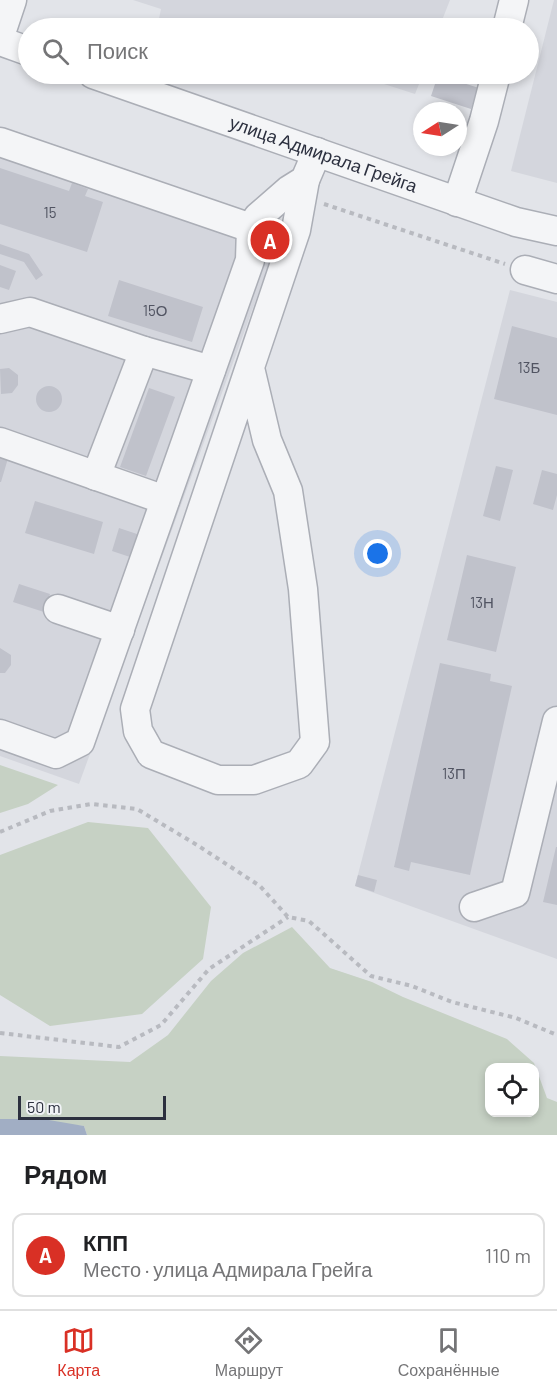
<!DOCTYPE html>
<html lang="ru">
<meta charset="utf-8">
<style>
body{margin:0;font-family:Barlow,sans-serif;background:#f6f6f6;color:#202124}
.controls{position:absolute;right:18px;bottom:18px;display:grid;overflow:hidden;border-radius:12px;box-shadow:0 3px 9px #0003}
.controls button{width:54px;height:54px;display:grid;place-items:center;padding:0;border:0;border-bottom:2px solid #e0e0e0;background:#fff;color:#202124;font:30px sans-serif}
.compass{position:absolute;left:413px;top:102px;width:54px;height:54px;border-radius:50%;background:#fff;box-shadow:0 3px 9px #0003;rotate:258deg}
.scale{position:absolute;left:18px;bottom:15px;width:148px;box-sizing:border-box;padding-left:6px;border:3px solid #2c303f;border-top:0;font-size:16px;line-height:21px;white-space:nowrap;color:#2c303f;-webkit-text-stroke:4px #f1f3f6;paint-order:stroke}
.you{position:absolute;left:378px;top:554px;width:21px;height:21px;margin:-15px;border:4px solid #fff;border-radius:50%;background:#1a73e8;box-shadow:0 0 0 9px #1a73e833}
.badge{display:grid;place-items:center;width:39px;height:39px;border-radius:50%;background:#d93025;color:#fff;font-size:20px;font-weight:700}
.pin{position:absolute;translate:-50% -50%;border:3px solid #fff;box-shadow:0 2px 6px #0006}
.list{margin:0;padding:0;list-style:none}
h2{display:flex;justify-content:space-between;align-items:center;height:78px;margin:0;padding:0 24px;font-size:26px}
h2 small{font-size:20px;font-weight:400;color:#757577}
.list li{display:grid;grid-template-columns:39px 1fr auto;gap:18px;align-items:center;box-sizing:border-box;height:84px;margin:0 12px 12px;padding:0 12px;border:2px solid #e0e0e0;border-radius:12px}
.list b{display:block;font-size:22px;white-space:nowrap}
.list p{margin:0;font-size:20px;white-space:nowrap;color:#757577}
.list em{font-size:20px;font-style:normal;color:#757577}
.icon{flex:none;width:33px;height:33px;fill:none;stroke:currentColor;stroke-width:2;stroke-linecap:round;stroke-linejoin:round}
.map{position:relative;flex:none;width:557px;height:1135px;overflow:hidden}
.search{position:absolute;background:#fff;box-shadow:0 3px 9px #0003;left:18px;right:18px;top:18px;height:66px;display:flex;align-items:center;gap:15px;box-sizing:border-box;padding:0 21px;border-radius:33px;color:#757577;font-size:22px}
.sheet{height:174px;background:#fff}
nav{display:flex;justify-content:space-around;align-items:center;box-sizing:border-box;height:84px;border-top:2px solid #e0e0e0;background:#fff;font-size:16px;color:#757577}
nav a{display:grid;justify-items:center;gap:3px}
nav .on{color:#d93025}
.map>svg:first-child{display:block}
.built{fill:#d4d6dd}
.green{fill:#c6d1c4;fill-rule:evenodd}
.water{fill:#a1aec4}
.building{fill:#c0c2cb}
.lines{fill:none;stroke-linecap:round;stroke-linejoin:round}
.minor-casing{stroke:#abaeb6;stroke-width:31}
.path{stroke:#b8bac0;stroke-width:4;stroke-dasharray:4.5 4.5;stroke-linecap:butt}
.minor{stroke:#f4f5f7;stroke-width:28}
.labels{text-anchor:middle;stroke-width:6;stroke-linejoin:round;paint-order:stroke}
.number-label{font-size:15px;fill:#515462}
.street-label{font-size:18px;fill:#2c303f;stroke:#f1f3f6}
</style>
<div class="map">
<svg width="557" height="1135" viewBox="0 0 557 1135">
<rect width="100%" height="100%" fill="#e2e4e9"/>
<!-- built -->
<path class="built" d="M 133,0 L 450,0 L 439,28 L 157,28 L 161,9 Z
M 554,0 L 557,0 L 557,183 L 511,171 Z
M 353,74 L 423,74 L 415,94 Z
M 0,131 L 283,226 L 79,784 L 0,756 Z
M 510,290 L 557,302 L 557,959 L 355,886 Z"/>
<!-- green -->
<path class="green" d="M 0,765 L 58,785 L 28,804 L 0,813 Z
M 88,822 L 148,828 L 211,907 L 203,959 L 142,1014 L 50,1026 L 0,995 L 0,855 Z
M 292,927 L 330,968 L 372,982 L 403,997 L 507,1039 L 534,1063 L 547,1098 L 557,1102 L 557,1135 L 87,1135 L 84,1126 L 0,1119 L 0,1056 L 130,1062 L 168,1035 L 211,981 L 243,953 ZM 490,1068 L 534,1068 L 534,1112 L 490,1112 Z"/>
<!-- water -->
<path class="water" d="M 0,1119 L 43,1119 L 84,1126 L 87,1135 L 0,1135 Z"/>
<!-- building -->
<path class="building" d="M 438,75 L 479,88 L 471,109 L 431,96 Z
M 0,168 L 69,191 L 72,183 L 88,189 L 85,196 L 103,202 L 87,252 L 0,224 Z
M 269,221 L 283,226 L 271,260 L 257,255 Z
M 0,244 L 29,254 L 43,275 L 36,280 L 24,262 L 0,254 Z
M 0,265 L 16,271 L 9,290 L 0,287 Z
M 119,280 L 203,307 L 192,342 L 108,316 Z
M 512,326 L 557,338 L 557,415 L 494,399 Z
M 9,368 L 18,375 L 18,385 L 12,393 L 1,394 L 0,369 Z
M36 399a13 13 0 1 1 26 0a13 13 0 1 1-26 0Z
M 149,388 L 175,397 L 146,476 L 120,467 Z
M 0,452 L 9,455 L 1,482 L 0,482 Z
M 496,466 L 513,470 L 500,521 L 483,516 Z
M 542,470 L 557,474 L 557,495 L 553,510 L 533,504 Z
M 35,501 L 103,522 L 94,554 L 25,533 Z
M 119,528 L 140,535 L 133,558 L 112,551 Z
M 467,555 L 516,567 L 496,652 L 447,640 Z
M 19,584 L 50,594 L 44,612 L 13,602 Z
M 0,648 L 11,655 L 11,665 L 5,673 L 0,673 Z
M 440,663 L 491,674 L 490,681 L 512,686 L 470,875 L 411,862 L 409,871 L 394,867 Z
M 556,847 L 557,847 L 557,905 L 543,902 Z
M 358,875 L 377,880 L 374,892 L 355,886 Z"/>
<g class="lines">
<defs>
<g id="minor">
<path d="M 507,28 L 514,0"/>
<path d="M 0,36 L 12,0"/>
<path d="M 0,41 L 28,51"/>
<path id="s1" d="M 93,74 L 516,222 L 557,231"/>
<path d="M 0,142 L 251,228"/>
<path d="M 457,202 L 484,121 L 496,74"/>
<path d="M 525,270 L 557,279"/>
<path d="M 0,319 L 30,312 L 144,351 L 211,370"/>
<path d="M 250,368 L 267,440 L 288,491 L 303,589 L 315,742 L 299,764 L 254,780 L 218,780 L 151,754 L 138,731 L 135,709 L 296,230 L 305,180"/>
<path d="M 0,442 L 165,500"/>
<path d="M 96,476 L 144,351"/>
<path d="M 58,609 L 120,630"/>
<path d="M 0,734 L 56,754 L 80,742 L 250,260 L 251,228 L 258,217 L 289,190 L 305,180 L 317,152"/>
<path d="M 474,907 L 515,893 L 557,721"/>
</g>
</defs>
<!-- minor casing -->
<use href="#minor" class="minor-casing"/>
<!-- path -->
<path class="path" d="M 324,204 L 505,264
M 0,832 L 50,811 L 91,804 L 137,809 L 197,845 L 260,886 L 288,917 L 309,921 L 371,976 L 412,986 L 452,1002 L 516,1018 L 557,1035
M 0,1033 L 119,1047 L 161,1025 L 209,969 L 288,917"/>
<!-- minor -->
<use href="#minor" class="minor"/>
</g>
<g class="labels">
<!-- number labels -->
<g class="number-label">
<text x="50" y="218">15</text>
<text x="155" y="316">15О</text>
<text x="529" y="373">13Б</text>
<text x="482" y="608">13Н</text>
<text x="454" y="779">13П</text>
</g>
<!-- street labels -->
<g class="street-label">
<text dy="6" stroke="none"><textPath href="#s1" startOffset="244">улица Адмирала Грейга</textPath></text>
</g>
</g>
</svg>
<div class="controls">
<button><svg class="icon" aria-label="locate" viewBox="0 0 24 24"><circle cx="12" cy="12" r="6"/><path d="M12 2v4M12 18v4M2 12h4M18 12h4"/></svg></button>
</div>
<svg class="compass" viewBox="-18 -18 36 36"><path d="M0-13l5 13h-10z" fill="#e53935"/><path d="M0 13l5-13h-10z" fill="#757577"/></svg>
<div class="scale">50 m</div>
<div class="you"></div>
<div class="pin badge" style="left:270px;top:240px">A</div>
<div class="search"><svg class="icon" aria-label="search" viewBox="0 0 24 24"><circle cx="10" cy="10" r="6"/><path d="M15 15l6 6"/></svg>Поиск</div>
</div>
<section class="sheet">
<h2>Рядом<small></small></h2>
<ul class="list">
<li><span class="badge">A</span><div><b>КПП</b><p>Место · улица Адмирала Грейга</p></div><em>110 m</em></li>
</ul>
</section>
<nav>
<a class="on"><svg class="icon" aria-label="map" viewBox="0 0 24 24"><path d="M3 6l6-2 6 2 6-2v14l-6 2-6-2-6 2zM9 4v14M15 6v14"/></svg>Карта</a>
<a><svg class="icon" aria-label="directions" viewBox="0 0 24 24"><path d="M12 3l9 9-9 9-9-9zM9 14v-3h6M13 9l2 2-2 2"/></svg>Маршрут</a>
<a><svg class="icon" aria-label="saved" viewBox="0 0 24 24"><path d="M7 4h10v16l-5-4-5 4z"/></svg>Сохранённые</a>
</nav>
